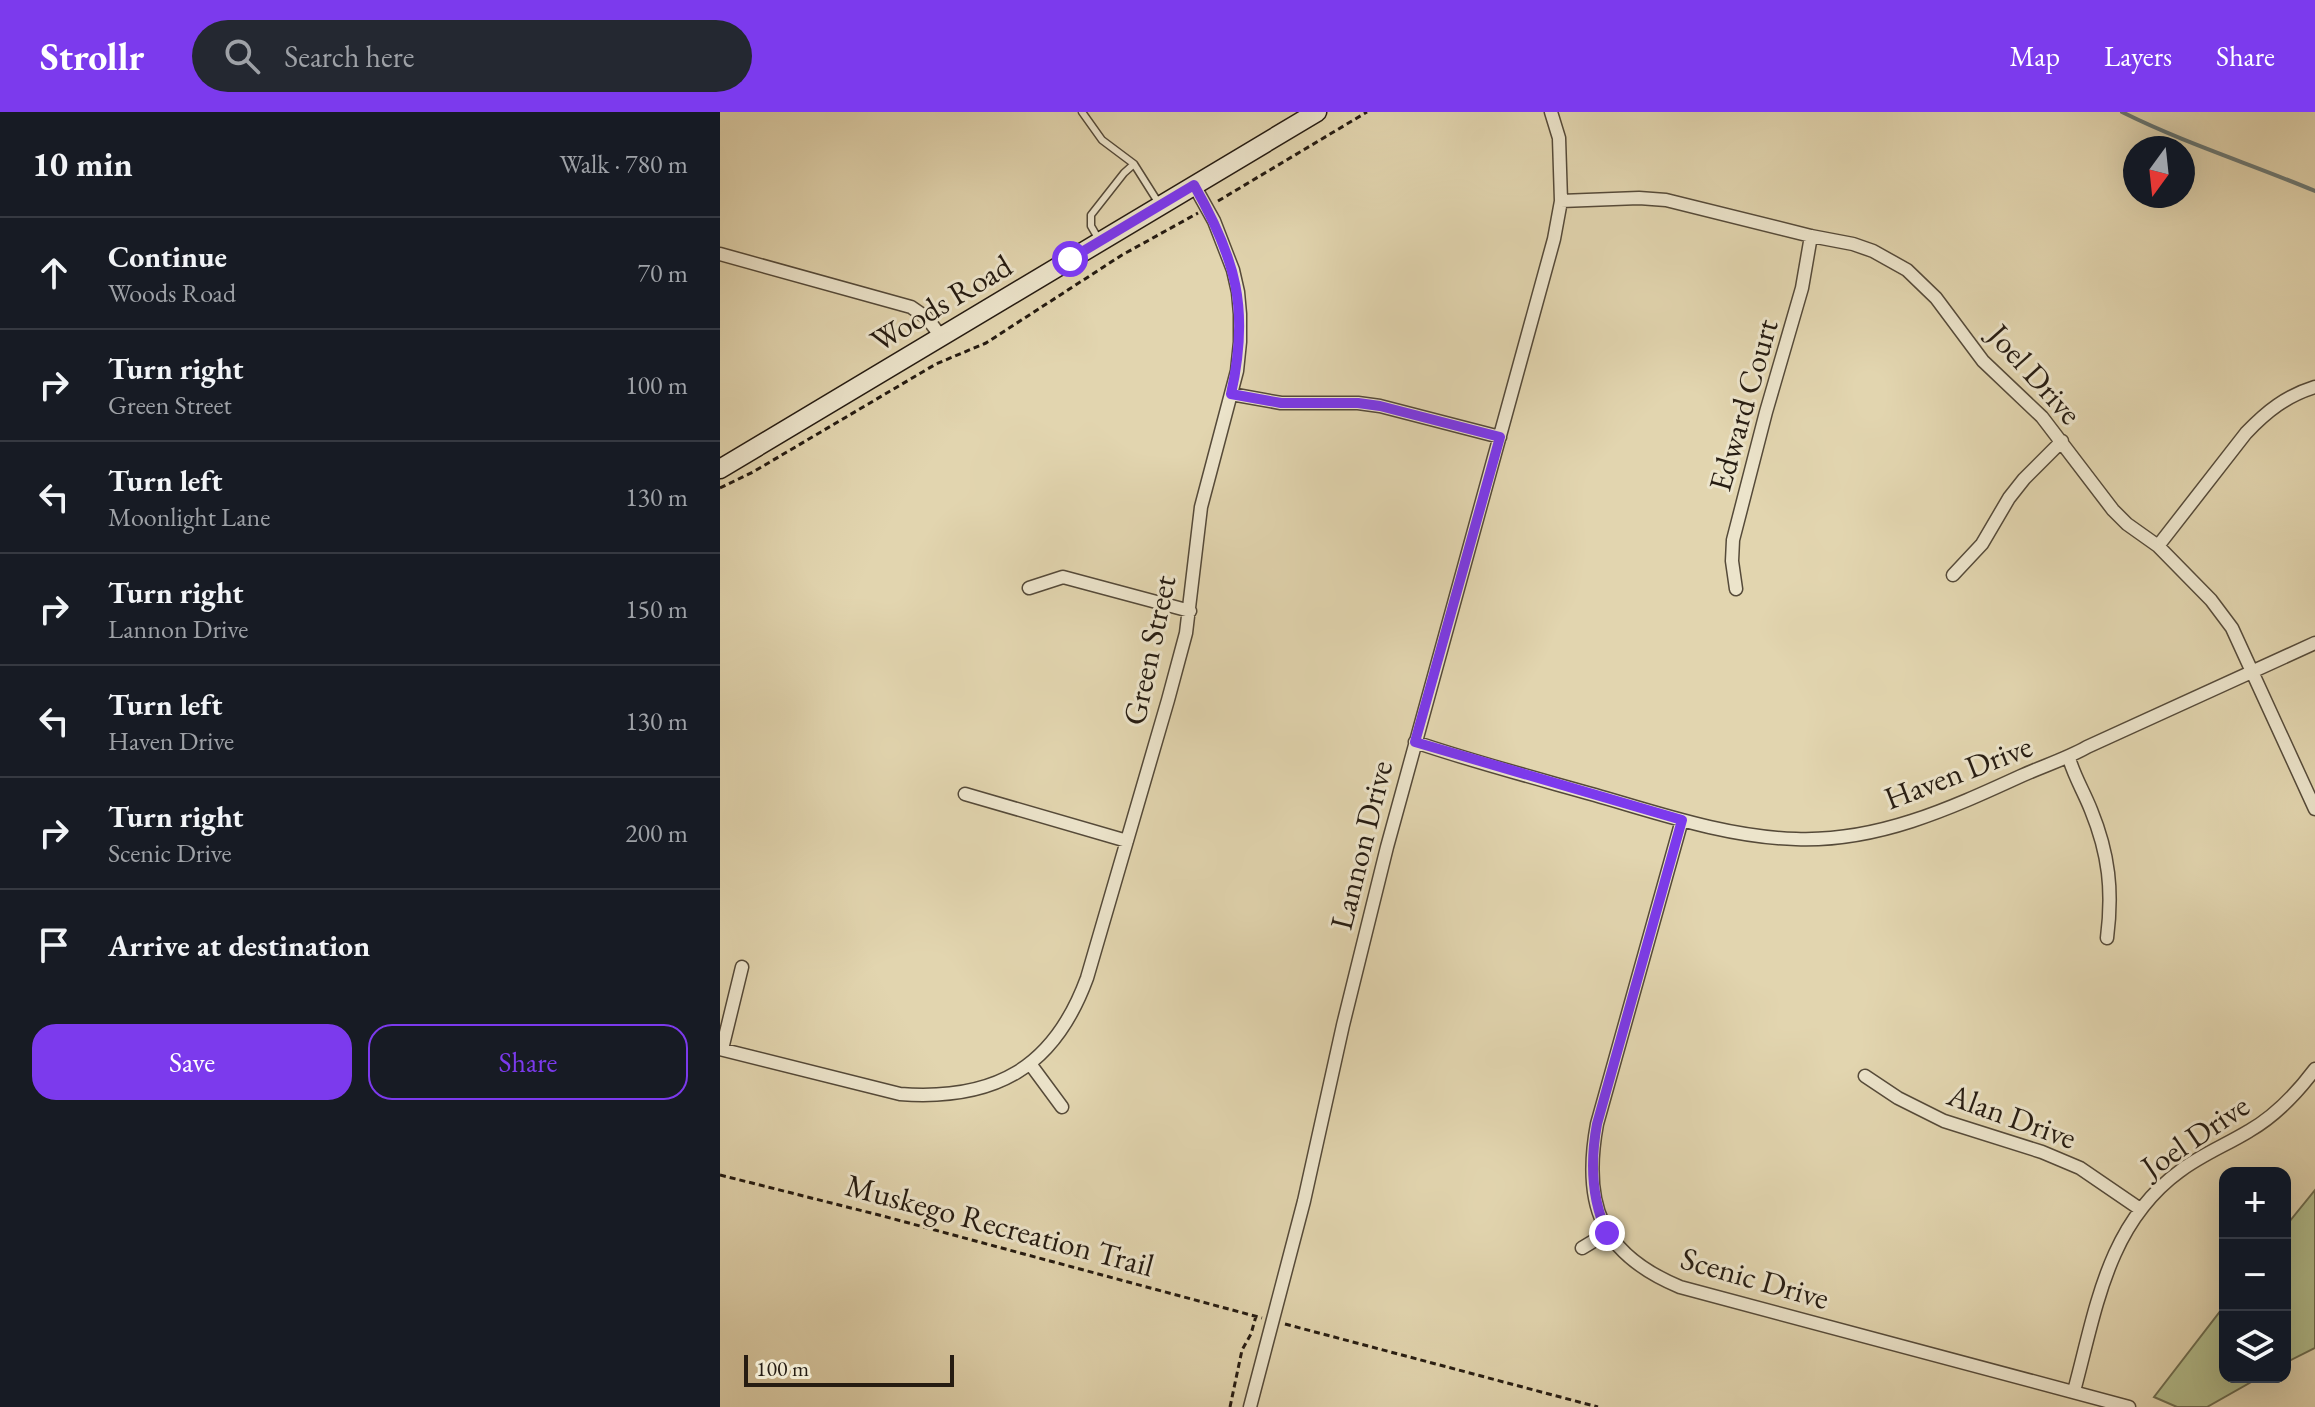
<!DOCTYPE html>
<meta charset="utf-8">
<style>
body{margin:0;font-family:"EB Garamond",serif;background:#242831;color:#f1f3f6}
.controls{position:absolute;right:24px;bottom:24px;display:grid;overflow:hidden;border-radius:16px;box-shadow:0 8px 32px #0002}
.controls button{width:72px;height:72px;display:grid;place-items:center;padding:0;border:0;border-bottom:2px solid #363941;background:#171b24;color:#f1f3f6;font:40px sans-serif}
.compass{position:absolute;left:1403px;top:24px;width:72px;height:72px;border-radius:50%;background:#171b24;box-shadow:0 8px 32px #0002;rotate:195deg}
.scale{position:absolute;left:24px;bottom:20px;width:210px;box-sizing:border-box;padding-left:8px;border:4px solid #261c12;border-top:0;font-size:22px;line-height:28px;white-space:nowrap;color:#261c12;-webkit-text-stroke:6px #ece4cb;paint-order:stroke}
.stop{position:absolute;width:24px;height:24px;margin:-18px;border:6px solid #7c3aed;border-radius:50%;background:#fff}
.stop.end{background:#7c3aed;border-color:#fff;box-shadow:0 2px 8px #0008}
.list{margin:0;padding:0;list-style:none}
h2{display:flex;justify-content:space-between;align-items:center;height:104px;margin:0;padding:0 32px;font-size:34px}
h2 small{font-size:26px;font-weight:400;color:#9ea1a6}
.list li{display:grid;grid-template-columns:52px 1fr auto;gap:24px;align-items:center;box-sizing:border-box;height:112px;padding:0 32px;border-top:2px solid #363941}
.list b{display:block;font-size:30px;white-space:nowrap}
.list p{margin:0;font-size:26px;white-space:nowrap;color:#9ea1a6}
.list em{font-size:26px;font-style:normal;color:#9ea1a6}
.actions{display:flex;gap:16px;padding:24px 32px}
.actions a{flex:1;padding:18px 0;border:2px solid #7c3aed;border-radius:24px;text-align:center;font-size:28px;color:#7c3aed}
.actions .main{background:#7c3aed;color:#fff}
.icon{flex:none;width:44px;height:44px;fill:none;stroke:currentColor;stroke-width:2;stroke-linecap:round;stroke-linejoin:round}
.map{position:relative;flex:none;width:1595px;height:1295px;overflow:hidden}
header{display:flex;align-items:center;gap:48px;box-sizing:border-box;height:112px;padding:0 40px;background:#7c3aed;color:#fff}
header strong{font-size:38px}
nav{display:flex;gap:44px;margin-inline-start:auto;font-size:28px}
.search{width:560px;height:72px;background:#242831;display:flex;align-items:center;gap:20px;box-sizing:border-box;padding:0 28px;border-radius:44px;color:#9ea1a6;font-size:30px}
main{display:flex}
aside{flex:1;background:#171b24}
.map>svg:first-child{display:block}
.green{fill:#b2bd8c;stroke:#6c6c4f;stroke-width:2}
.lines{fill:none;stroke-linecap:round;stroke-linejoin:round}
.stream{stroke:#6b7874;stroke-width:4}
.lane-casing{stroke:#554a39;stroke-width:9}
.street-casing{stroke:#554a39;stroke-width:15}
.secondary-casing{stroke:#261c12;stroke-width:21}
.path{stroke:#261c12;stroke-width:3;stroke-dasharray:6 4;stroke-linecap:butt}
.lane{stroke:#ece4cb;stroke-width:6}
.street{stroke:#ece4cb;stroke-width:12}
.secondary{stroke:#ece4cb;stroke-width:18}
.route{stroke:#7c3aed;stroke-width:10}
.labels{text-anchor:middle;stroke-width:6;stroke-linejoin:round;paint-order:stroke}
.street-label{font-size:32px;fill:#261c12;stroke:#ece4cb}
</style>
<header>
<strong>Strollr</strong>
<div class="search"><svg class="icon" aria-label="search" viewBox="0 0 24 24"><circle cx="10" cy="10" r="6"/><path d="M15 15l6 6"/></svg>Search here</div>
<nav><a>Map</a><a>Layers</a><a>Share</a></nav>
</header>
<main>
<aside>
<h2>10 min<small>Walk · 780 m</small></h2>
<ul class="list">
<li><svg class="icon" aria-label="ahead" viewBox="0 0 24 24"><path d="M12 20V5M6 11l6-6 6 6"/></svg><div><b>Continue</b><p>Woods Road</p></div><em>70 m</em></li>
<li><svg class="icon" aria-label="right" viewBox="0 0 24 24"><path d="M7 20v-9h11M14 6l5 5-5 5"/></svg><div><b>Turn right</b><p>Green Street</p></div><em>100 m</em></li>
<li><svg class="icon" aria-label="left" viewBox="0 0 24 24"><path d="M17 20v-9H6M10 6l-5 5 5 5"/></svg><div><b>Turn left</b><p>Moonlight Lane</p></div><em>130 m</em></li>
<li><svg class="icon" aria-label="right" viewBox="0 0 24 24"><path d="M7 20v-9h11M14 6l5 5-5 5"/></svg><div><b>Turn right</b><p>Lannon Drive</p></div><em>150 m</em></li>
<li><svg class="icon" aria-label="left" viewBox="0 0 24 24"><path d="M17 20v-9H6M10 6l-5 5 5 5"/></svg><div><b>Turn left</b><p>Haven Drive</p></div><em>130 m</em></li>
<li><svg class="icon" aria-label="right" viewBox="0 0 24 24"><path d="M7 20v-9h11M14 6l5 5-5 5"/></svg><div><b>Turn right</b><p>Scenic Drive</p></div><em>200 m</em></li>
<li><svg class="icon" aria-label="arrive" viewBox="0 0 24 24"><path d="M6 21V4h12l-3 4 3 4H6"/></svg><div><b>Arrive at destination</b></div></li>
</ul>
<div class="actions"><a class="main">Save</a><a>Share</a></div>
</aside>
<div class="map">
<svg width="1595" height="1295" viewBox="0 0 1595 1295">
<rect width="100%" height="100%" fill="#e2d5af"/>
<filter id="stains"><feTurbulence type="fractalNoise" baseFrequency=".0025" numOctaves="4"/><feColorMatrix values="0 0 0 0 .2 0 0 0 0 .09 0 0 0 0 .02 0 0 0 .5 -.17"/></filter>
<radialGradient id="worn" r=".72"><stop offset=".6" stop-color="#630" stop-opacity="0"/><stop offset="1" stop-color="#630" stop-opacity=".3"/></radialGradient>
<!-- green -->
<path class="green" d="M 1595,1078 L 1595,1236 L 1565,1251 L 1565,1115 Z
M 1505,1193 L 1505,1265 L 1540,1265 L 1487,1295 L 1457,1295 L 1434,1285 Z"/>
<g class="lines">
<!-- stream -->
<path class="stream" d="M 1402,0 C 1464,31 1531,52 1595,79"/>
<defs>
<path id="lane" d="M 362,0 L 382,28 L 414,52 L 438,90
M 378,126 L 371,114 L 371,103 L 404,61 L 414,52"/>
<path id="street" d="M 841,89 L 919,86 L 946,88 L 1091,124 L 1133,132 L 1153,139 L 1187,158 L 1216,186 L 1263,249 L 1322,305 L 1393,398 L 1407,412 L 1438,434 L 1491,488 L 1512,516 L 1595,697
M 0,142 L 191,195 L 207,206 L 222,226
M 511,282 L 561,291 L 638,291 L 660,294 L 780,325
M 1438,434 L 1526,321 C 1547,299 1566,284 1595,275
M 1233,463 L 1262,432 L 1289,386 L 1304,367 L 1342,329
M 309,476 L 343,465 L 470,499
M 1016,477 L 1012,449 L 1013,428 L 1046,300 L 1082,176 L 1091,124
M 695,630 C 754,650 815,666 875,683 C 941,702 1007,725 1076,727 C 1157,730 1229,697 1301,664 C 1323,654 1346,647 1367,635 L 1595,531
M 1349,646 C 1354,664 1364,680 1371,698 C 1389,742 1393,779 1387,826
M 245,682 L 407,729
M 962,708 L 877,1012 C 862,1093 881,1142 960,1175 L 1409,1295
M 0,937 L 180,982 C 275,989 334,956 367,866 L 448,588 L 466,521 L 481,395 L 517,259 L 520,230 L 520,202 L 518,180 L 513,158 L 494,109 L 474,73
M 2,937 L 22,855
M 311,953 L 342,995
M 1145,964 L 1178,986 L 1224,1009 L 1322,1040 L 1360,1056 L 1420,1097
M 862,1136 L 887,1121
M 1354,1279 C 1376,1198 1387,1112 1460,1059 C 1481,1043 1506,1033 1529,1019 C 1555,1004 1577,981 1595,957
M 530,1295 L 584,1089 L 623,913 L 667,735 L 834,127 L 841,89 L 839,26 L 831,0"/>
<path id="secondary" d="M 0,357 L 597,0"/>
</defs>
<!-- lane casing -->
<use href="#lane" class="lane-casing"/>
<!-- street casing -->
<use href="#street" class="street-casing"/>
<!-- secondary casing -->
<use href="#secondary" class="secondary-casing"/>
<!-- path -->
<path class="path" d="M 498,89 L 647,0
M 0,376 L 33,360 L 216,252 L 266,231 L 402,143 L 478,101
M 0,1063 L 159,1103 L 542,1206
M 565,1212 L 878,1295
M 510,1295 L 522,1238 L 531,1222 L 536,1204"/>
<!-- lane -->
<use href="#lane" class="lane"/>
<!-- street -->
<use href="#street" class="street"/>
<!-- secondary -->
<use href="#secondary" class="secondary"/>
</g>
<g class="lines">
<!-- route -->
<path class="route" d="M 350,147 L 474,73 C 516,147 530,197 511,282 L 561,291 L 638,291 L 660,294 L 780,325 L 695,630 L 962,708 L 877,1012 C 870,1050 871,1086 887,1121"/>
</g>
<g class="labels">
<!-- street labels -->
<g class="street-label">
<text transform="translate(221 191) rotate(-31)" y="11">Woods Road</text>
<text transform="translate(1315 262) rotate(48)" y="11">Joel Drive</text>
<text transform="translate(1023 293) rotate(-74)" y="11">Edward Court</text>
<text transform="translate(429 538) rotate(-78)" y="11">Green Street</text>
<text transform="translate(1238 660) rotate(-21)" y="11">Haven Drive</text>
<text transform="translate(641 733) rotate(-76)" y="11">Lannon Drive</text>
<text transform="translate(1292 1004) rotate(20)" y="11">Alan Drive</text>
<text transform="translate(1475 1024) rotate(-34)" y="11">Joel Drive</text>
<text transform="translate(280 1113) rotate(15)" y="11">Muskego Recreation Trail</text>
<text transform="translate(1035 1166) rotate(16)" y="11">Scenic Drive</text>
</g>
</g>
<rect width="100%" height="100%" filter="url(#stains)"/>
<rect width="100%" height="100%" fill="url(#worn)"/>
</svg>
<div class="controls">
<button>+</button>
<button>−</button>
<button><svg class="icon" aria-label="layers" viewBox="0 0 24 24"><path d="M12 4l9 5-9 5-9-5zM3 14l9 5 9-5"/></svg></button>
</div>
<svg class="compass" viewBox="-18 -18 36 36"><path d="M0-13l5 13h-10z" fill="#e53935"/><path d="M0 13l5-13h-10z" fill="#9ea1a6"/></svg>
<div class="scale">100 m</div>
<div class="stop" style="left:350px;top:147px"></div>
<div class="stop end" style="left:887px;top:1121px"></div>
</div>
</main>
